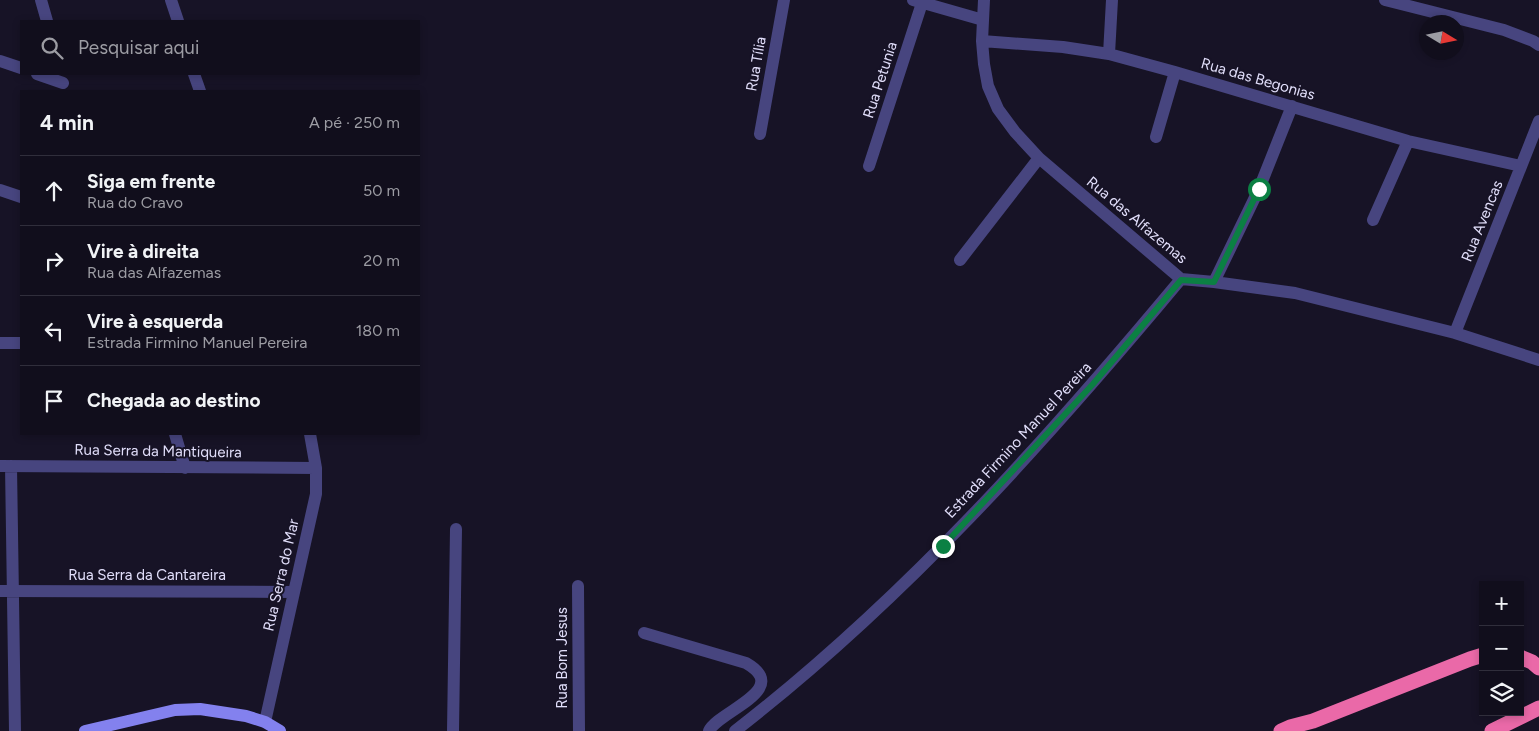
<!DOCTYPE html>
<html lang="pt">
<meta charset="utf-8">
<style>
body{margin:0;font-family:Figtree,sans-serif;background:#1a1725;color:#f1f3f6}
.controls{position:absolute;right:15px;bottom:15px;display:grid;overflow:hidden;border-radius:0px;box-shadow:0 2px 8px #0003}
.controls button{width:45px;height:45px;display:grid;place-items:center;padding:0;border:0;border-bottom:1px solid #302e3b;background:#110e1c;color:#f1f3f6;font:25px sans-serif}
.compass{position:absolute;left:1419px;top:15px;width:45px;height:45px;border-radius:50%;background:#110e1c;box-shadow:0 2px 8px #0003;rotate:100deg}
.stop{position:absolute;width:15px;height:15px;margin:-11px;border:4px solid #0b8043;border-radius:50%;background:#fff}
.stop.end{background:#0b8043;border-color:#fff;box-shadow:0 1px 5px #0008}
.list{margin:0;padding:0;list-style:none}
h2{display:flex;justify-content:space-between;align-items:center;height:65px;margin:0;padding:0 20px;font-size:21px}
h2 small{font-size:16px;font-weight:400;color:#9c9ca3}
.list li{display:grid;grid-template-columns:32px 1fr auto;gap:15px;align-items:center;box-sizing:border-box;height:70px;padding:0 20px;border-top:1px solid #302e3b}
.list b{display:block;font-size:19px;white-space:nowrap}
.list p{margin:0;font-size:16px;white-space:nowrap;color:#9c9ca3}
.list em{font-size:16px;font-style:normal;color:#9c9ca3}
.icon{flex:none;width:28px;height:28px;fill:none;stroke:currentColor;stroke-width:2;stroke-linecap:round;stroke-linejoin:round}
.map{position:relative;flex:none;width:1539px;height:731px;overflow:hidden}
.search{position:absolute;background:#110e1c;box-shadow:0 2px 8px #0003;left:20px;top:20px;width:400px;height:55px;display:flex;align-items:center;gap:12px;box-sizing:border-box;padding:0 18px;border-radius:0px;color:#9c9ca3;font-size:19px}
.panel{position:absolute;background:#110e1c;box-shadow:0 2px 8px #0003;left:20px;top:90px;width:400px;height:345px;border-radius:0px}
.map>svg:first-child{display:block}
.lines{fill:none;stroke-linecap:round;stroke-linejoin:round}
.street{stroke:#47457f;stroke-width:12}
.secondary{stroke:#8381ee;stroke-width:12}
.highway{stroke:#ea69a8;stroke-width:15}
.route{stroke:#0b8043;stroke-width:6}
.labels{text-anchor:middle;stroke-width:4;stroke-linejoin:round;paint-order:stroke}
.street-label{font-size:15px;fill:#e1defa;stroke:#171326}
</style>
<div class="map">
<svg width="1539" height="731" viewBox="0 0 1539 731">
<rect width="100%" height="100%" fill="#171326"/>
<g class="lines">
<!-- street -->
<path class="street" d="M 41,0 L 47,21
M 171,0 L 178,21
M 913,0 L 983,20
M 984,0 L 982,41 L 984,64 L 988,86 L 998,109 L 1015,132 L 1039,158 L 1181,279 L 1214,282 L 1295,293 L 1455,333 L 1539,360
M 1385,0 L 1504,30 L 1533,41 L 1539,45
M 982,41 L 1063,47 L 1109,54 L 1175,72 L 1408,141 L 1521,166
M 1109,54 L 1112,0
M 0,61 L 21,68
M 37,74 L 63,83
M 194,74 L 200,91
M 760,134 L 784,0
M 1156,137 L 1175,72
M 869,166 L 922,3
M 0,190 L 21,197
M 1373,220 L 1408,141
M 960,260 L 1039,158
M 1214,282 L 1259,189 L 1292,106
M 1455,333 L 1539,121
M 0,343 L 21,343
M 175,434 L 185,468
M 0,466 L 316,468
M 11,466 L 15,731
M 578,586 L 579,731
M 0,591 L 294,592
M 644,633 L 746,663 C 793,690 718,711 709,731
M 265,722 L 316,494 L 316,468 L 310,434
M 453,731 L 456,529
M 735,731 C 903,601 1045,442 1181,279"/>
<!-- secondary -->
<path class="secondary" d="M 85,731 L 175,710 L 200,709 L 246,716 L 265,722 L 280,731"/>
<!-- highway -->
<path class="highway" d="M 1520,657 L 1532,662 L 1539,668
M 1281,731 L 1290,727 L 1313,721 L 1470,659 L 1483,655
M 1492,731 L 1539,708"/>
</g>
<g class="lines">
<!-- route -->
<path class="route" d="M 943,546 L 1093,384 L 1181,280 L 1214,282 L 1259,189"/>
</g>
<g class="labels">
<!-- street labels -->
<g class="street-label">
<text transform="translate(756 64) rotate(-80)" y="5">Rua Tília</text>
<text transform="translate(1258 79) rotate(16)" y="5">Rua das Begonias</text>
<text transform="translate(880 80) rotate(-72)" y="5">Rua Petunia</text>
<text transform="translate(1137 220) rotate(40)" y="5">Rua das Alfazemas</text>
<text transform="translate(1482 221) rotate(-68)" y="5">Rua Avencas</text>
<text transform="translate(1018 440) rotate(-47)" y="5">Estrada Firmino Manuel Pereira</text>
<text transform="translate(158 451) rotate(1)" y="5">Rua Serra da Mantiqueira</text>
<text x="147" y="580">Rua Serra da Cantareira</text>
<text transform="translate(281 575) rotate(-77)" y="5">Rua Serra do Mar</text>
<text transform="translate(562 658) rotate(-90)" y="5">Rua Bom Jesus</text>
</g>
</g>
</svg>
<div class="controls">
<button>+</button>
<button>−</button>
<button><svg class="icon" aria-label="layers" viewBox="0 0 24 24"><path d="M12 4l9 5-9 5-9-5zM3 14l9 5 9-5"/></svg></button>
</div>
<svg class="compass" viewBox="-18 -18 36 36"><path d="M0-13l5 13h-10z" fill="#e53935"/><path d="M0 13l5-13h-10z" fill="#9c9ca3"/></svg>
<div class="stop" style="left:1259px;top:189px"></div>
<div class="stop end" style="left:943px;top:546px"></div>
<div class="search"><svg class="icon" aria-label="search" viewBox="0 0 24 24"><circle cx="10" cy="10" r="6"/><path d="M15 15l6 6"/></svg>Pesquisar aqui</div>
<section class="panel">
<h2>4 min<small>A pé · 250 m</small></h2>
<ul class="list">
<li><svg class="icon" aria-label="ahead" viewBox="0 0 24 24"><path d="M12 20V5M6 11l6-6 6 6"/></svg><div><b>Siga em frente</b><p>Rua do Cravo</p></div><em>50 m</em></li>
<li><svg class="icon" aria-label="right" viewBox="0 0 24 24"><path d="M7 20v-9h11M14 6l5 5-5 5"/></svg><div><b>Vire à direita</b><p>Rua das Alfazemas</p></div><em>20 m</em></li>
<li><svg class="icon" aria-label="left" viewBox="0 0 24 24"><path d="M17 20v-9H6M10 6l-5 5 5 5"/></svg><div><b>Vire à esquerda</b><p>Estrada Firmino Manuel Pereira</p></div><em>180 m</em></li>
<li><svg class="icon" aria-label="arrive" viewBox="0 0 24 24"><path d="M6 21V4h12l-3 4 3 4H6"/></svg><div><b>Chegada ao destino</b></div></li>
</ul>
</section>
</div>
